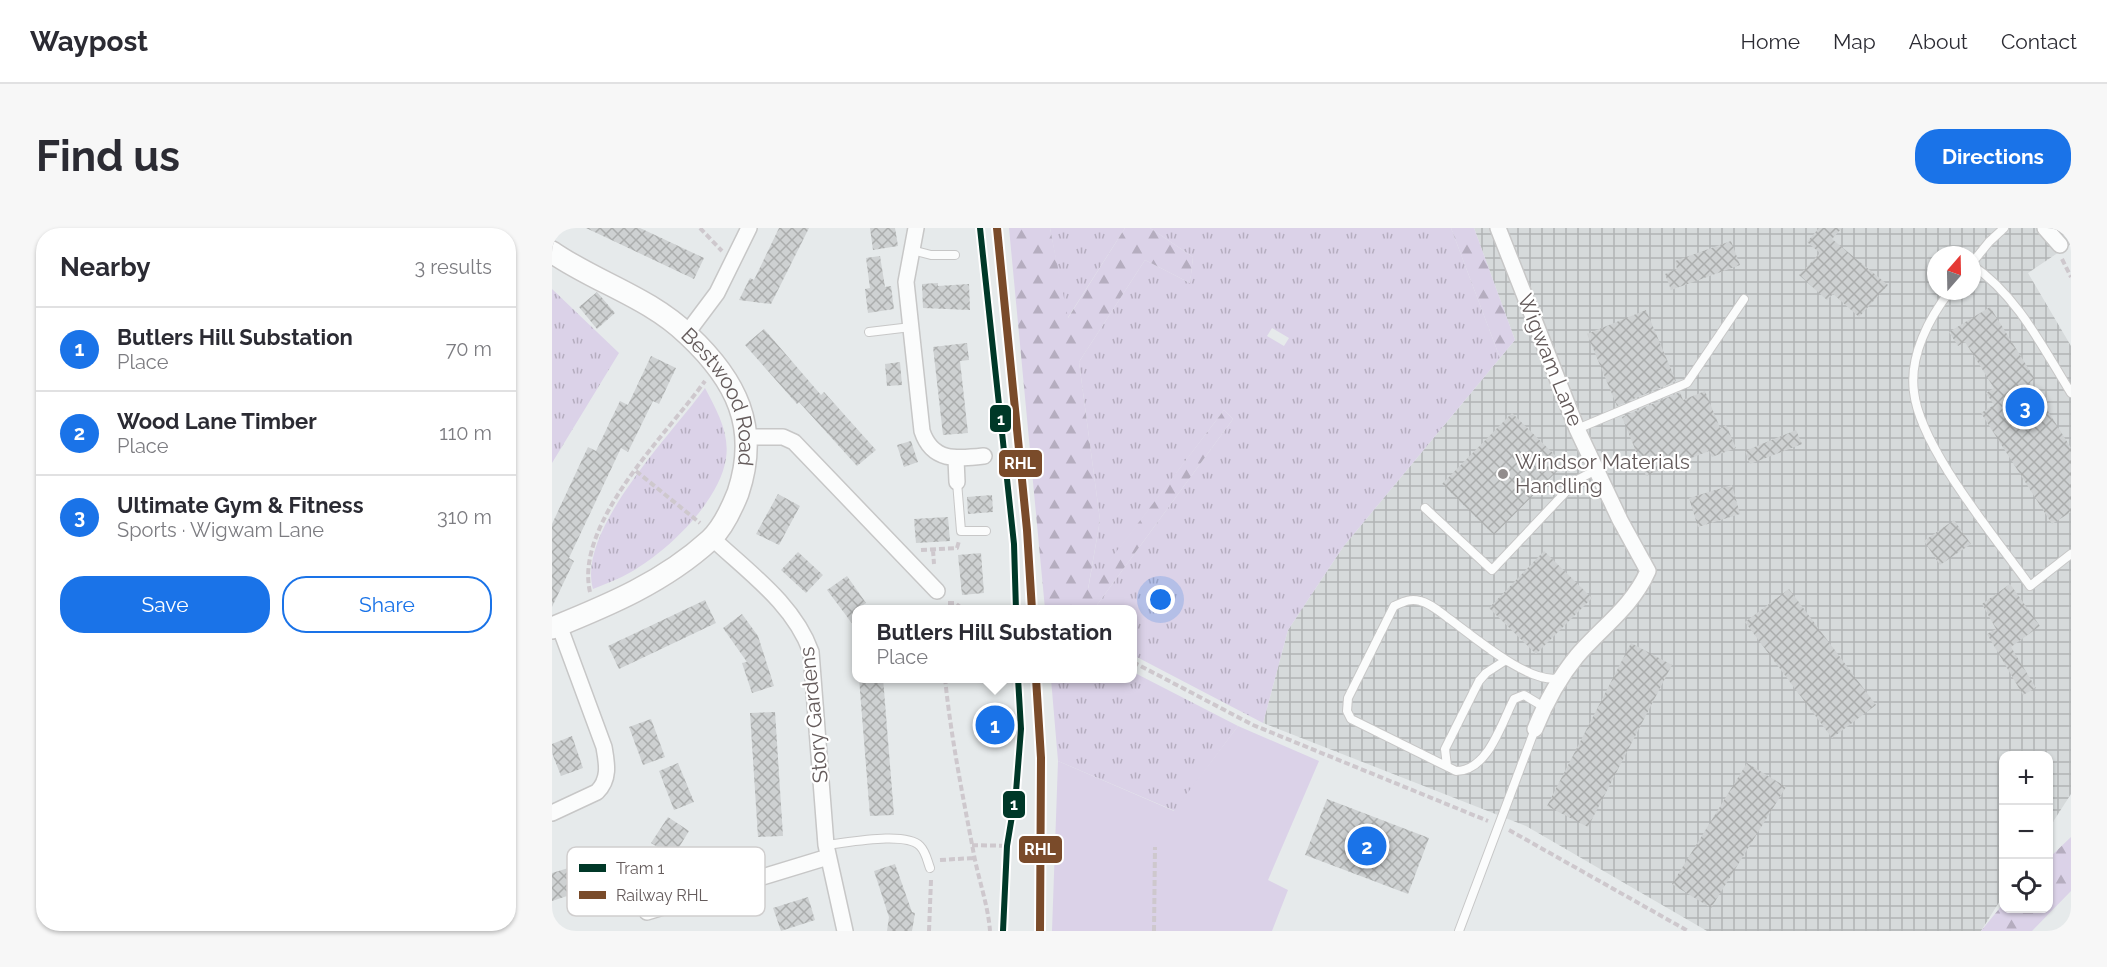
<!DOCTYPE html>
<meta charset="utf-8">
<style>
body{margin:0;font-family:Raleway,sans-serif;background:#f7f7f7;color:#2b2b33}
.controls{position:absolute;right:18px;bottom:18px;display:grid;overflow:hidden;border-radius:12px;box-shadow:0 2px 4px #0004}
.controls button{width:54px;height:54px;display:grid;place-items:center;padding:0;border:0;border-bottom:2px solid #e1e1e2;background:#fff;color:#2b2b33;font:30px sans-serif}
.compass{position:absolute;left:1375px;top:18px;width:54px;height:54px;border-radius:50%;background:#fff;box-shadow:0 2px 4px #0004;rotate:20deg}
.you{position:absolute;left:609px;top:372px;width:21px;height:21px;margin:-15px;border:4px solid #fff;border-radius:50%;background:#1a73e8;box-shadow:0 0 0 9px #1a73e833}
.badge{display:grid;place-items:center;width:39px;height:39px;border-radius:50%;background:#1a73e8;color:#fff;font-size:20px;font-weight:700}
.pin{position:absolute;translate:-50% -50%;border:3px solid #fff;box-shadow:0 2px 6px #0006}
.popup{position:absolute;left:300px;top:377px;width:285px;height:78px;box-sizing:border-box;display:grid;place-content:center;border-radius:12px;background:#fff;filter:drop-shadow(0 2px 4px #0005);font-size:20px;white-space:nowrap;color:#7c7c81}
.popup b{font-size:22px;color:#2b2b33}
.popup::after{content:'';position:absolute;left:50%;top:100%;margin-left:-12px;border:12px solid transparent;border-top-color:#fff}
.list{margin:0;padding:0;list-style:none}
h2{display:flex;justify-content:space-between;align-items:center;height:78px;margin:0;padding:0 24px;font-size:26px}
h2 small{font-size:20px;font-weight:400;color:#7c7c81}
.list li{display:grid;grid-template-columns:39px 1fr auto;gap:18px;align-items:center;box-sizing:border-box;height:84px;padding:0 24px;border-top:2px solid #e1e1e2}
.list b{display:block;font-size:22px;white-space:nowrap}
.list p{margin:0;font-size:20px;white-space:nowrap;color:#7c7c81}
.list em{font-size:20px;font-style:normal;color:#7c7c81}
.actions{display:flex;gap:12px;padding:18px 24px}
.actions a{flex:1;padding:14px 0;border:2px solid #1a73e8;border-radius:24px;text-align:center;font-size:21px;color:#1a73e8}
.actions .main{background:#1a73e8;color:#fff}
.icon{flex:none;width:33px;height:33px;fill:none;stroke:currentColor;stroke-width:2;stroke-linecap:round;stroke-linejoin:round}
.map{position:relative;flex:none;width:1519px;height:703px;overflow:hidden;border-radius:24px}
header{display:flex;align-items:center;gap:36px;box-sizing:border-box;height:84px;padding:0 30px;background:#fff;border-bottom:2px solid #e1e1e2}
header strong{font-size:28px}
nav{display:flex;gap:33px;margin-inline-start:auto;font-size:21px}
.intro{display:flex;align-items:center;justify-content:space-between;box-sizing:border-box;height:144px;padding:0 36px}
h1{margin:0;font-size:42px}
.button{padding:15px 27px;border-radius:24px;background:#1a73e8;color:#fff;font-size:21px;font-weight:700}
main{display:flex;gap:36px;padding:0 36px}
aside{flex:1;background:#fff;border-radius:24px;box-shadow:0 2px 4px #0004}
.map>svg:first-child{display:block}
.industrial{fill:url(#industrial-grid);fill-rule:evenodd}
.grass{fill:url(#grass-tufts);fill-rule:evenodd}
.forest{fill:url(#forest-firs)}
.garden{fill:#dbd2e8}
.building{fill:url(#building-cross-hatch)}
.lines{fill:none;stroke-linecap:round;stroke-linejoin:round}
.lane-casing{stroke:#c7c7c7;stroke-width:10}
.street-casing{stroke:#c7c7c7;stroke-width:18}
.secondary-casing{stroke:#c7c6c6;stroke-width:24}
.path{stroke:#cec8cd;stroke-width:4;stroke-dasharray:6 3;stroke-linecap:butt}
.lane{stroke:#fbfcfc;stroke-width:8}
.street{stroke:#fbfcfc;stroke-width:15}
.secondary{stroke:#fbfcfc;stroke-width:21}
.rail-1-casing{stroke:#fff;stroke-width:12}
.rail-1{stroke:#7a4b2a;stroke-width:8}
.tram-1-casing{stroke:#fff;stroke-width:10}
.tram-1{stroke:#003828;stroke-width:6}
.poi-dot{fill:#928d8d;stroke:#fff;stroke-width:2}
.labels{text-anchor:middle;stroke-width:4.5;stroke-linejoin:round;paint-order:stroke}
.street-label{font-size:21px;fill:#645b5b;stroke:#fff}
.poi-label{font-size:21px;fill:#645b5b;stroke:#fff;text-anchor:start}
.key{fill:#fff;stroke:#d0cece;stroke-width:1.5}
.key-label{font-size:16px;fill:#645b5b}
.line-badge{stroke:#fff;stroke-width:2}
.badge-label{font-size:16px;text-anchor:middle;font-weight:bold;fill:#fff}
</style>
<header>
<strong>Waypost</strong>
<nav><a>Home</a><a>Map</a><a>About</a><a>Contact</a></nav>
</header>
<div class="intro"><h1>Find us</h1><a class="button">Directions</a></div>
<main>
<aside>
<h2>Nearby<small>3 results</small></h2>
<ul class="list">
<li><span class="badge">1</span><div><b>Butlers Hill Substation</b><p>Place</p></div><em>70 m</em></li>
<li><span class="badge">2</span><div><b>Wood Lane Timber</b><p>Place</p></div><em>110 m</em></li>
<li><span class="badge">3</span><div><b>Ultimate Gym &amp; Fitness</b><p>Sports · Wigwam Lane</p></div><em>310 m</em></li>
</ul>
<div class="actions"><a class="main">Save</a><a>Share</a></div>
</aside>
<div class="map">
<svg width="1519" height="703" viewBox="0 0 1519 703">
<defs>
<pattern id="industrial-grid" width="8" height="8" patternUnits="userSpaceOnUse" patternTransform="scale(1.5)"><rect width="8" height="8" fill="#d6dadb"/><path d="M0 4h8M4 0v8" fill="none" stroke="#b1b4b5"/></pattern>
<pattern id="grass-tufts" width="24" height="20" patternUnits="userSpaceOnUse" patternTransform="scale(1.5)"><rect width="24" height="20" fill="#dbd2e8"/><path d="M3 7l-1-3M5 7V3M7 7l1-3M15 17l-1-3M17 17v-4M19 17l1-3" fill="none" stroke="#b5adbf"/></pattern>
<pattern id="forest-firs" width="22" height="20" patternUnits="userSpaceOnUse" patternTransform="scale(1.5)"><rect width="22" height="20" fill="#dbd2e8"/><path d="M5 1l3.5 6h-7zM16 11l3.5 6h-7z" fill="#b5adbf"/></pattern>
<pattern id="building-cross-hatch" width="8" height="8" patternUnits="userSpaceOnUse" patternTransform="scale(1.5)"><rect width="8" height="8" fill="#ced1d2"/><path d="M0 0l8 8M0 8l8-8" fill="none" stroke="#abadad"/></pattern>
</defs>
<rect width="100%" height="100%" fill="#e6eaeb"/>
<!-- industrial -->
<path class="industrial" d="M 922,0 L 1507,0 L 1519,16 L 1476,45 L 1519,118 L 1519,566 L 1497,600 L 1496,528 L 1452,528 L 1451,668 L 1429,703 L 1155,703 L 974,598 L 711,495 L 736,402 L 791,319 L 963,112 ZM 1384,27 L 1420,27 L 1420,63 L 1384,63 Z"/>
<!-- grass -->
<path class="grass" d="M 498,0 L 573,0 L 515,91 Z
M 598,0 L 899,0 L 948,130 L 791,319 L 736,402 L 711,495 L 581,427 L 581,382 L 542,381 L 681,191 L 672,182 L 536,362 L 548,292 L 527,134 L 593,32 L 638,55 L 641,29 ZM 720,100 L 737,110 L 732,118 L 715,108 Z
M 0,61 L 67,125 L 0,235 Z
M 153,160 C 164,181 178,205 174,230 C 168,273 116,323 79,344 C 67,351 53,356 41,361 C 24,302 121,205 153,160 Z
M 581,444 L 686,498 L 623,583 L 506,533 L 499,451 L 581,450 Z"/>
<!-- forest -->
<path class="forest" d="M 457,0 L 498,0 L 516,90 L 573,0 L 598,0 L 641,29 L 638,55 L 593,32 L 527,134 L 548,292 L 536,361 L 672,182 L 681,191 L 542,381 L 493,381 Z
M 899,0 L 922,0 L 963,112 L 948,130 Z
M 1519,609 L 1519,663 L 1480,703 L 1429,703 L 1451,676 L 1452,680 L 1496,680 L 1497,630 Z"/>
<!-- garden -->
<path class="garden" d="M 686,498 L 767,533 L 716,652 L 736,662 L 720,703 L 500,703 L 506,533 L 622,583 Z"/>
<!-- building -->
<path class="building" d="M 34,0 L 88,0 L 152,30 L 142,51 Z
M 227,0 L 257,0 L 219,76 L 187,72 L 198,50 L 202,52 Z
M 318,0 L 343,0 L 346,18 L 321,22 Z
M 1267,0 L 1290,0 L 1280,11 L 1336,57 L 1307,89 L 1281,66 L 1275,72 L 1247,47 L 1268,25 L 1255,14 Z
M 1179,13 L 1188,37 L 1119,62 L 1113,46 L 1125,41 L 1123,33 Z
M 328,28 L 333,59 L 339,58 L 342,81 L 316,85 L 313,61 L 318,60 L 314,30 Z
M 386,55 L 386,58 L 417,56 L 418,82 L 371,80 L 370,56 Z
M 45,64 L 63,85 L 45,101 L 27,79 Z
M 1438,79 L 1483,151 L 1478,154 L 1519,220 L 1519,284 L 1500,296 L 1429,185 L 1442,177 L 1434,165 L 1442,160 L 1413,114 L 1406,118 L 1397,104 Z
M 1094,82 L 1124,153 L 1065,178 L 1035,106 Z
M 212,101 L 269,167 L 272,164 L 324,222 L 305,238 L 247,174 L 245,176 L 193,117 Z
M 415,115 L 417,132 L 408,133 L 416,205 L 391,207 L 381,119 Z
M 99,128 L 124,140 L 107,176 L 101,173 L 76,224 L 69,220 L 17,330 L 22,333 L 0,379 L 0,296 L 36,219 L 44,223 L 68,173 L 76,177 Z
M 348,134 L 350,157 L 335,158 L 333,136 Z
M 1153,163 L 1168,200 L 1174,197 L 1184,220 L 1160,229 L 1157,223 L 1094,248 L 1070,189 L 1128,164 L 1131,172 Z
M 960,185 L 1012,236 L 942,307 L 890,256 Z
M 1244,202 L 1250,216 L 1198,236 L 1193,223 Z
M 359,213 L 366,234 L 352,239 L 345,217 Z
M 1180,257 L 1188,286 L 1146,299 L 1137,270 Z
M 226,266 L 248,278 L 227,317 L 204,306 Z
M 440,267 L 441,284 L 416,286 L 415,269 Z
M 396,289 L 398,313 L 364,315 L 362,291 Z
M 1402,292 L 1419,316 L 1388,337 L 1372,313 Z
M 992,323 L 1040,370 L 984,426 L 937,380 Z
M 246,324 L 271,347 L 254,365 L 229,342 Z
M 429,325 L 432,365 L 410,367 L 406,327 Z
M 295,348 L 314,375 L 305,381 L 305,402 L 275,362 Z
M 1458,356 L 1488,398 L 1459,419 L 1484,460 L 1471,467 L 1435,406 L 1444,401 L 1430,376 Z
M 1237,361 L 1324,477 L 1280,510 L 1193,394 Z
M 153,372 L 164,395 L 67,441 L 56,418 Z
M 190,386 L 206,408 L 222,458 L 200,465 L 190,435 L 195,434 L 171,400 Z
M 1079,415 L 1120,437 L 1036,599 L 995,578 Z
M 307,450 L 331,450 L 342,587 L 318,588 Z
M 450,483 L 452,511 L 436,512 L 435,484 Z
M 223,484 L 231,608 L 206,609 L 198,485 Z
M 99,491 L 113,529 L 91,537 L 77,499 Z
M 20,508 L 31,540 L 9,548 L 0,525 L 0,516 Z
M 126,535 L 142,574 L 122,582 L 107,543 Z
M 1195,535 L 1234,559 L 1159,680 L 1120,656 Z
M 775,571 L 877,610 L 856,666 L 753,627 Z
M 116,589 L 137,603 L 121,629 L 99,615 Z
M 59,627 L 66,651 L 0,673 L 0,645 Z
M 343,636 L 360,684 L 363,685 L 360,703 L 335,703 L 337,689 L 322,643 Z
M 256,669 L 263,692 L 229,703 L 221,680 Z"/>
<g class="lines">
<defs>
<path id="lane" d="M 360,22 L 379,27 L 403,27
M 1420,35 L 1437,14 L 1452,0
M 1420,37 C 1465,67 1491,120 1519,165
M 1398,63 C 1377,90 1357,128 1362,164 C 1368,220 1444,310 1478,358 L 1519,326
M 317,104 L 359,99
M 1025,201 L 1135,155 L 1192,71
M 405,254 L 409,303 L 434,303
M 873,280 L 940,342 L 1025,252 L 1044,242
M 992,479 L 972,467 L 962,471 C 949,496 936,543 904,543 L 799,491 L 795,483 L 796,470 L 842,378 C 851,374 858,370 868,373 C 878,375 888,384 896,390 C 920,407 977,457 1007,450
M 895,538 L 893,521 L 927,453 L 934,445 L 954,432
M 274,617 C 295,615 353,603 368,618 C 374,624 375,632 378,640
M 907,703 L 983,501"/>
<path id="street" d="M 364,0 L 354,54 L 370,203 C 380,234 405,231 432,228
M 946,0 L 1025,201 L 1068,292 L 1096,343 C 1080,379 1050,399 1025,428 C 1007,450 993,476 983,501
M 1493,0 L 1508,17
M 135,105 L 165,65 L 197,0
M 196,209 L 231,209 L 242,214 L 385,363
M 404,231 L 405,254
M 160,310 C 196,344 242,376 259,424 L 274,617 L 293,703
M 0,585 L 45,564 C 58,551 55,536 52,519 L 7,397
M 95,684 L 276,629"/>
<g id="secondary">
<path id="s1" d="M 0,24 C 43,54 97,69 136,107 C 184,152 208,199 186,265 C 180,280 171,300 158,312 C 112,354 57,377 0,400"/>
</g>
</defs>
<!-- lane casing -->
<use href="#lane" class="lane-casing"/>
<!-- street casing -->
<use href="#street" class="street-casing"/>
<!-- secondary casing -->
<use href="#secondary" class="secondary-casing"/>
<!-- path -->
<path class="path" d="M 148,0 L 170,23
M 1510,31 L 1519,49
M 84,243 L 148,295
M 369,322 L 405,320 L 407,313
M 381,322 L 382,336
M 38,364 C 22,295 115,206 153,153
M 396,375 L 403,375 L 412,382
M 581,434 L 701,497 L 936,593
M 393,450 C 399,510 411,569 422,627 C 427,653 436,677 438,703
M 957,602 L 1136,703
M 420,617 L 459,618
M 388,632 L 422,630
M 377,703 L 379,652
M 602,703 L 603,619"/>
<!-- lane -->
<use href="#lane" class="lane"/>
<!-- street -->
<use href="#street" class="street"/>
<!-- secondary -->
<use href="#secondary" class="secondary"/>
<defs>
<path id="rail-1" d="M 445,0 L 475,302 L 480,382
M 484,450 L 489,530 L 488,703"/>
</defs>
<!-- rail-1 casing -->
<use href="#rail-1" class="rail-1-casing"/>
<!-- rail-1 -->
<use href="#rail-1" class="rail-1"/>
<defs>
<path id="tram-1" d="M 428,0 L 462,316 L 464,382
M 451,703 L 455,618 L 464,564 L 469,501 L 466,450"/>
</defs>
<!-- tram-1 casing -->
<use href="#tram-1" class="tram-1-casing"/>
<!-- tram-1 -->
<use href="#tram-1" class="tram-1"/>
</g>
<!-- markers -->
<circle class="poi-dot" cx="951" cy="246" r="6"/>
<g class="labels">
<!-- street labels -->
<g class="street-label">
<text transform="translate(998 132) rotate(68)" y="7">Wigwam Lane</text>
<text dy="7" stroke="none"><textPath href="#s1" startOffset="232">Bestwood Road</textPath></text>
<text transform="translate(262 487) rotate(-96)" y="7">Story Gardens</text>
</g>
<!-- poi labels -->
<g class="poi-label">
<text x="963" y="241">Windsor Materials<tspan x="963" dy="24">Handling</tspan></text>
</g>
</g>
<!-- legend -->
<rect x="15" y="619" width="198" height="69" rx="9" class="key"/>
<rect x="27" y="636" width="27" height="8" fill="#003828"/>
<rect x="27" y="663" width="27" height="8" fill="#7a4b2a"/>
<g class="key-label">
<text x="64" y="646">Tram 1</text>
<text x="64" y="673">Railway RHL</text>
</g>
<g class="line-badge">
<rect x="437" y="176" width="23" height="29" rx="6" fill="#003828"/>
<rect x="446" y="221" width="45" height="29" rx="6" fill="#7a4b2a"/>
<rect x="450" y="562" width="24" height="29" rx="6" fill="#003828"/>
<rect x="466" y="607" width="45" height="29" rx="6" fill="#7a4b2a"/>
</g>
<g class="badge-label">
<text x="449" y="197">1</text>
<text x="468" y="241">RHL</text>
<text x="462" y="582">1</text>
<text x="488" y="627">RHL</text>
</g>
</svg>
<div class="controls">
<button>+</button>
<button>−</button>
<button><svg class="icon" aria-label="locate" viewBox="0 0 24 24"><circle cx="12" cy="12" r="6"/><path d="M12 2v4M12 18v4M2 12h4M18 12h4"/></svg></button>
</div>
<svg class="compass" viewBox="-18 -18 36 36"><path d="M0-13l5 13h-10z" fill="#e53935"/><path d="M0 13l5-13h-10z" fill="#7c7c81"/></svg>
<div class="you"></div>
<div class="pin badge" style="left:443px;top:497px">1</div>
<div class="popup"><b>Butlers Hill Substation</b>Place</div>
<div class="pin badge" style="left:815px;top:618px">2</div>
<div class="pin badge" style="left:1473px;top:179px">3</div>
</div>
</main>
